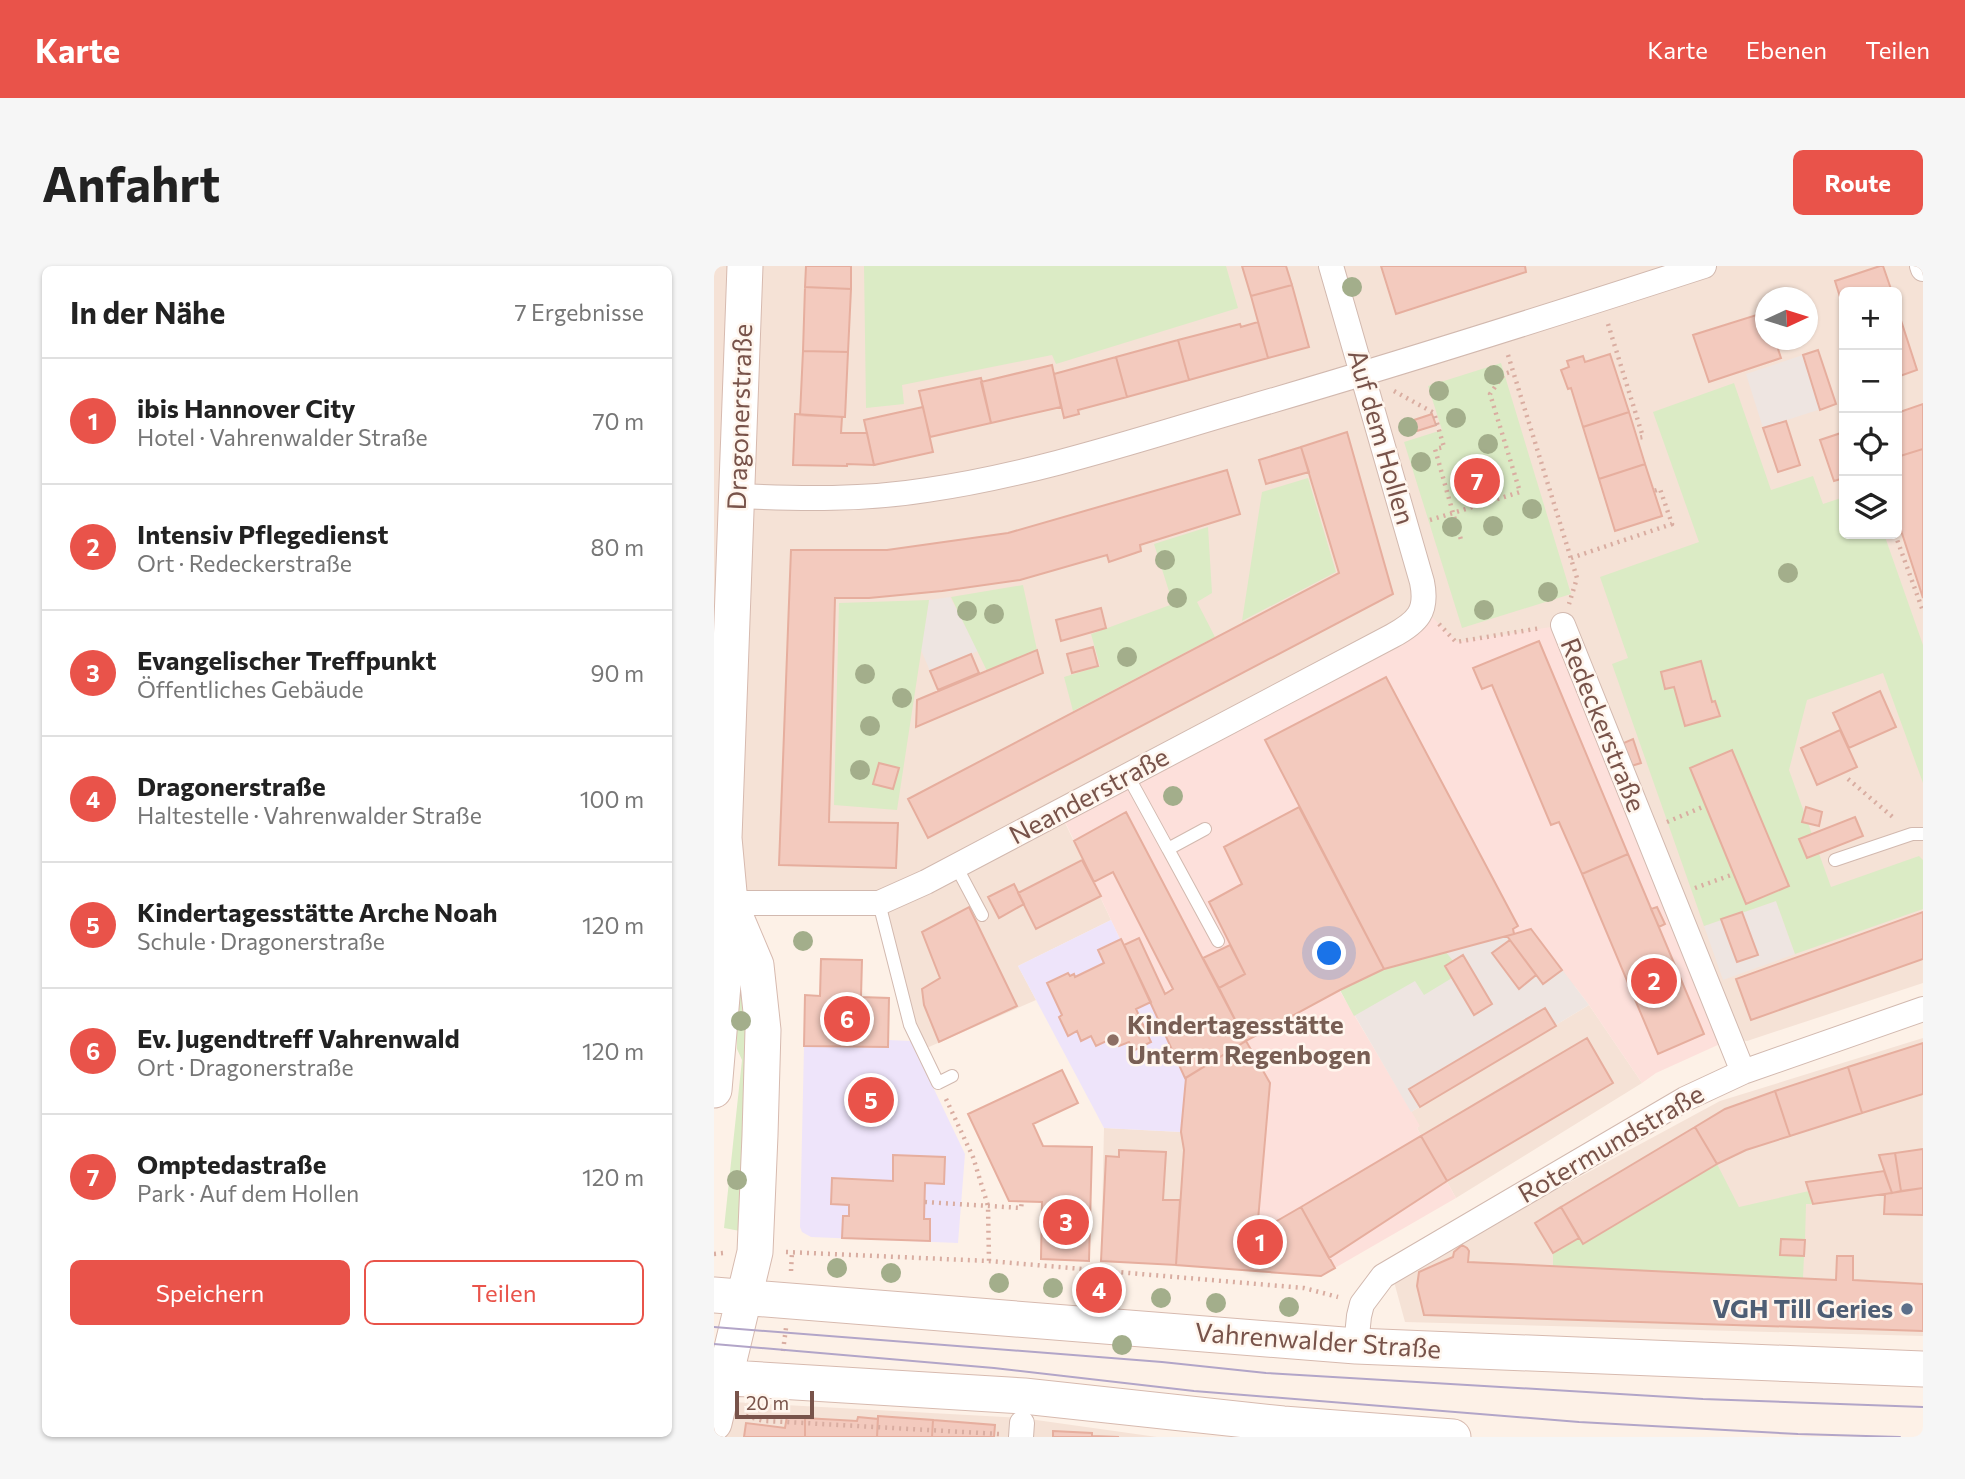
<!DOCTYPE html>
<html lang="de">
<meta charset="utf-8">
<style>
body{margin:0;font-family:Commissioner,sans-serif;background:#f6f6f6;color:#222}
.controls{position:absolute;right:21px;top:21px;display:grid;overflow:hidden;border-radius:10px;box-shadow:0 2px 5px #0004}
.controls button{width:63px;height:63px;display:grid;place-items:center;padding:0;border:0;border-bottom:2px solid #e0e0e0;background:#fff;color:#222;font:35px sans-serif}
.compass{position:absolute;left:1041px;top:21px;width:63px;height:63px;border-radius:50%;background:#fff;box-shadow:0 2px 5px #0004;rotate:86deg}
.scale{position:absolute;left:21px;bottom:18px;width:79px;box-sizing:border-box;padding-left:7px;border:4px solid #78534a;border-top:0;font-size:19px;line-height:24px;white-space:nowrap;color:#78534a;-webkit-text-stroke:5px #fff6ee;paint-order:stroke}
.you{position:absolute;left:616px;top:688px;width:24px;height:24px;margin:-18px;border:5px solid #fff;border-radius:50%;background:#1a73e8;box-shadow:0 0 0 10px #1a73e833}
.badge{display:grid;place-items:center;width:46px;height:46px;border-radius:50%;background:#e9534a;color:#fff;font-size:23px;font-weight:700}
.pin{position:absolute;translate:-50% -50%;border:4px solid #fff;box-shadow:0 2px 7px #0006}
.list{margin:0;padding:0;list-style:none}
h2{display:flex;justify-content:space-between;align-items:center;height:91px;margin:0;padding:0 28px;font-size:30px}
h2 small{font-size:23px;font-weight:400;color:#767676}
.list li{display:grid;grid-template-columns:46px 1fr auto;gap:21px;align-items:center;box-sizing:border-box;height:126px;padding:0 28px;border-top:2px solid #e0e0e0}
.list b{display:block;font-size:26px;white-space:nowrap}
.list p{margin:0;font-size:23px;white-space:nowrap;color:#767676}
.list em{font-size:23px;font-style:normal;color:#767676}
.actions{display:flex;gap:14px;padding:21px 28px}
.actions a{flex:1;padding:16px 0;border:2px solid #e9534a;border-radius:10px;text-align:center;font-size:24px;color:#e9534a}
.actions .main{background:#e9534a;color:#fff}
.icon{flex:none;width:38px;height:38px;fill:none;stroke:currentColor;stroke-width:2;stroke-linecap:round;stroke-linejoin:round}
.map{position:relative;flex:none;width:1209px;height:1171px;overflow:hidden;border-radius:10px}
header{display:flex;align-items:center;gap:42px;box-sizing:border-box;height:98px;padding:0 35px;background:#e9534a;color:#fff}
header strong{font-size:33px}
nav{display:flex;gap:38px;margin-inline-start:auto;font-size:24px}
.intro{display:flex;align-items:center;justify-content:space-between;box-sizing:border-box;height:168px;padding:0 42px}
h1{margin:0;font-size:49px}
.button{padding:18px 32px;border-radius:10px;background:#e9534a;color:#fff;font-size:24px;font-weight:700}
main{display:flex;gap:42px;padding:0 42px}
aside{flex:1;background:#fff;border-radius:10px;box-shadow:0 2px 5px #0004}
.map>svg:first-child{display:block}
.residential{fill:#f5e2d6;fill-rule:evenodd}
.commercial{fill:#fde0db}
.industrial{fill:#eee5e1}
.education{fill:#eee4fa}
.green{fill:#dbebc5}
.building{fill:#f3cabe;stroke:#e6ae9e;stroke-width:2}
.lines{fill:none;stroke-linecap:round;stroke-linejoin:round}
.lane-casing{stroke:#d2b9af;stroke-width:14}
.street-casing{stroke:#d2b9af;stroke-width:26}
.secondary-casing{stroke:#d7baaf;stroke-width:37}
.path{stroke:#d9ada1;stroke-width:4.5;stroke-dasharray:2 5;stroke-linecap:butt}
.lane{stroke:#fff;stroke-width:12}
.street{stroke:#fff;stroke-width:24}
.secondary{stroke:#fff;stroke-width:35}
.tram{stroke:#b2a5c8;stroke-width:2}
.tree{fill:#a3ae8b}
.education-dot{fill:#8d6e63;stroke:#fff6ee;stroke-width:2.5}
.service-dot{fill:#5c6f8a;stroke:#fff6ee;stroke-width:2.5}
.labels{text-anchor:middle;stroke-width:5;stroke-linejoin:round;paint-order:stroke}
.street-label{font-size:26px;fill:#78534a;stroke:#fff6ee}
.education-label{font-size:26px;font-weight:bold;fill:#785e54;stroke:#fff6ee;text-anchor:start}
.service-label{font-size:26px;font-weight:bold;fill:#4e5e75;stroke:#fff6ee;text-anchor:end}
</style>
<header>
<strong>Karte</strong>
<nav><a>Karte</a><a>Ebenen</a><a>Teilen</a></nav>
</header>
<div class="intro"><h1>Anfahrt</h1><a class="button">Route</a></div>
<main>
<aside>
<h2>In der Nähe<small>7 Ergebnisse</small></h2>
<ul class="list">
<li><span class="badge">1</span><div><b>ibis Hannover City</b><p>Hotel · Vahrenwalder Straße</p></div><em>70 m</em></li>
<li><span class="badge">2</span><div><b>Intensiv Pflegedienst</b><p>Ort · Redeckerstraße</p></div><em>80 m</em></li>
<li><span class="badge">3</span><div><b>Evangelischer Treffpunkt</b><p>Öffentliches Gebäude</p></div><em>90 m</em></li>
<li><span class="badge">4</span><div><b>Dragonerstraße</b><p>Haltestelle · Vahrenwalder Straße</p></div><em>100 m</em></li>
<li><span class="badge">5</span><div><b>Kindertagesstätte Arche Noah</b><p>Schule · Dragonerstraße</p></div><em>120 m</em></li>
<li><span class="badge">6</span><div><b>Ev. Jugendtreff Vahrenwald</b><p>Ort · Dragonerstraße</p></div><em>120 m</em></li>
<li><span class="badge">7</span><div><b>Omptedastraße</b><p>Park · Auf dem Hollen</p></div><em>120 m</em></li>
</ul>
<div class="actions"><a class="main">Speichern</a><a>Teilen</a></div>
</aside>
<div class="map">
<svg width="1209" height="1171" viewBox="0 0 1209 1171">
<rect width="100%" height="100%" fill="#fdf1e7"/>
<!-- residential -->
<path class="residential" d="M 0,0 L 1209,0 L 1209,717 L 1033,775 L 1017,773 L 346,546 L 397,654 L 304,700 L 322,734 L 208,784 L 165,638 L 16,637 L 0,824 ZM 1130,26 L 1183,26 L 1183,268 L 1130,268 ZM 1052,32 L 1094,32 L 1094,74 L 1052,74 Z
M 875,739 L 928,817 L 742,932 L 703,862 L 705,860 L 697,846 Z
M 1209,772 L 1209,1070 L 691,1056 L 679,1012 L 1006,835 Z
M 390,862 L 467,866 L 470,884 L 462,999 L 387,995 Z
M 0,1135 L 308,1152 L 443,1171 L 0,1171 Z"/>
<!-- commercial -->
<path class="commercial" d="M 710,343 L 743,376 L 849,359 L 1017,773 L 942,807 L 928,817 L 875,739 L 817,663 L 670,703 L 626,725 L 706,860 L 703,862 L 742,932 L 607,1010 L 462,999 L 470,884 L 467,866 L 471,812 L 346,545 Z"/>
<!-- industrial -->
<path class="industrial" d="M 1104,84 L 1122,138 L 1049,162 L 1032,108 Z
M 236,331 L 264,385 L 216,405 L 207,384 L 215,334 Z
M 1062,635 L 1081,688 L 1009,714 L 990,660 Z
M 817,663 L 875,739 L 697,846 L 626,724 L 670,703 Z"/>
<!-- education -->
<path class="education" d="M 397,654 L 472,812 L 467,866 L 390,862 L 304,700 Z
M 174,774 L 197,775 L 251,888 L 244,977 L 97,971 L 88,966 L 86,961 L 90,780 L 173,781 Z"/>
<!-- green -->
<path class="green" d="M 150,0 L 512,0 L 524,42 L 342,98 L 338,89 L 188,119 L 190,138 L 152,142 Z
M 787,97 L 857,328 L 748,362 L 690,176 L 728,164 L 714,120 Z
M 1020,117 L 1057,224 L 1099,210 L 1109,238 L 1130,231 L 1130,268 L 1170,268 L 1209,379 L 1209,517 L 1169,407 L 1093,434 L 1075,504 L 1117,621 L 1205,590 L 1209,594 L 1209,643 L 1081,688 L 1062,635 L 990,660 L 898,398 L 914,392 L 886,311 L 985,276 L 939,146 Z
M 594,212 L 622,306 L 528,355 L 548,226 Z
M 494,261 L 498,327 L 483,336 L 501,371 L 359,445 L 350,411 L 386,400 L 377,368 L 459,338 L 440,278 Z
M 309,319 L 323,384 L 273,405 L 237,331 Z
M 215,334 L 183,544 L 120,539 L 125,337 Z
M 732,686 L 739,695 L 731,700 L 738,712 L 710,729 L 701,715 L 640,750 L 626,724 L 670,703 Z
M 29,698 L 35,787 L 26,965 L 10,962 L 28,794 L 23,783 L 23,699 Z
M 1003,898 L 1025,941 L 1095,925 L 1099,938 L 1092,938 L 1091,974 L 1067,973 L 1067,989 L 1090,990 L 1089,1012 L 839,1000 L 839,987 L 865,972 L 869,978 Z"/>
<!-- building -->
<path class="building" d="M 92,0 L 137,0 L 137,23 L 91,21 Z
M 528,0 L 572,0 L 578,19 L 537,30 Z
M 667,0 L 811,0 L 812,6 L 682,48 Z
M 1166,0 L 1169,0 L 1178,26 L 1130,26 L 1130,44 L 1121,15 Z
M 578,19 L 595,81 L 554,92 L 537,30 Z
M 91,21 L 137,23 L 134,86 L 89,85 Z
M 1183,42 L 1203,104 L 1183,111 Z
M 1052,46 L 1052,74 L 1061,74 L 1067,92 L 995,116 L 979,69 Z
M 544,56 L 554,92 L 475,114 L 464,74 L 526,58 L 527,61 Z
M 464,74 L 475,114 L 413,131 L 402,91 Z
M 1104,84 L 1122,138 L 1106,144 L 1089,89 Z
M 89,85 L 134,86 L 131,151 L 86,149 Z
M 896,88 L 915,146 L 869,161 L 857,122 L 854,123 L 847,104 L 855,101 L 853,95 L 869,90 L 871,96 Z
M 402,91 L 413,131 L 364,144 L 365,148 L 350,152 L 340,108 Z
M 338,99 L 347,141 L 277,157 L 267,116 Z
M 267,112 L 277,157 L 216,171 L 205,125 Z
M 1209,138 L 1209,183 L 1183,191 L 1183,147 Z
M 209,141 L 219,186 L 160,199 L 150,154 Z
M 915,146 L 931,198 L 885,213 L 869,161 Z
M 81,148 L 128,151 L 127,167 L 153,167 L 160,199 L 133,198 L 133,200 L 79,199 Z
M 718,148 L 722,159 L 703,165 L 700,154 Z
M 1072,155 L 1086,199 L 1064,206 L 1049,162 Z
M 633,166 L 679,328 L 214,572 L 194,533 L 625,307 L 587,181 Z
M 1130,166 L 1130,212 L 1120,215 L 1106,174 Z
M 587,181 L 595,206 L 552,218 L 545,194 Z
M 1209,183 L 1209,332 L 1183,252 L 1183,191 Z
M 931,198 L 948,250 L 901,265 L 885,213 Z
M 513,204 L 526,248 L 426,279 L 427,285 L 395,296 L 393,289 L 306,314 L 228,325 L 155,332 L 121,332 L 115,556 L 184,557 L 182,602 L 65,599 L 77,284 L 173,284 L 294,267 Z
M 387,342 L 392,362 L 347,375 L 342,354 Z
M 825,375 L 914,588 L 868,608 L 845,556 L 837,559 L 778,419 L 768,423 L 759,402 Z
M 379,381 L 384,400 L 358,407 L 353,388 Z
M 323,384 L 329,407 L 202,461 L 203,434 Z
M 257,388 L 265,407 L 224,424 L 216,405 Z
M 987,395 L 998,436 L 1001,435 L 1006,450 L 971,460 L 960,421 L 951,423 L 947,406 Z
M 672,411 L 804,660 L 799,663 L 800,668 L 670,703 L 551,474 Z
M 1166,425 L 1182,461 L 1135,482 L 1119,447 Z
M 1126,464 L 1143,501 L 1103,519 L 1087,482 Z
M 919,473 L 927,497 L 914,501 L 905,479 Z
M 1018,484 L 1075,620 L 1032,638 L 976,502 Z
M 165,497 L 185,502 L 179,523 L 159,518 Z
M 585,541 L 670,703 L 626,724 L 532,775 L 505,722 L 531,708 L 495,636 L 528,618 L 510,581 Z
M 1092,541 L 1108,546 L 1105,560 L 1088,556 Z
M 412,546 L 532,775 L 471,812 L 410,679 L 425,672 L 451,728 L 459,723 L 399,606 L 380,616 L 360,575 Z
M 1141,551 L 1149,570 L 1093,592 L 1085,573 Z
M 914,588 L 990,768 L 944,788 L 868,608 Z
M 368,594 L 387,630 L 322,663 L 304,627 Z
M 300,618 L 310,638 L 285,652 L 274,631 Z
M 255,641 L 303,740 L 225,776 L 210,739 L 208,723 L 226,712 L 208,666 Z
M 943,641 L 951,658 L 945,661 L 937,643 Z
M 1028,646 L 1044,689 L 1023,696 L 1007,653 Z
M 1209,646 L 1209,693 L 1037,754 L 1022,713 Z
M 817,663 L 848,704 L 829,718 L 793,670 Z
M 407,673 L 437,736 L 422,743 L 437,776 L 419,785 L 415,776 L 405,780 L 401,771 L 382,780 L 377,770 L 367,775 L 363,765 L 354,770 L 345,751 L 348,749 L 333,717 L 354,707 L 356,710 L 360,708 L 361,711 L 390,697 L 384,684 Z
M 796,674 L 822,709 L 805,723 L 778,687 Z
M 516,679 L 531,708 L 505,722 L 489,692 Z
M 749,689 L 778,738 L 760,749 L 731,700 Z
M 107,693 L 148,694 L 147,731 L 175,732 L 174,781 L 90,780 L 91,729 L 106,730 Z
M 831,742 L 842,760 L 706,841 L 695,823 Z
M 873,772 L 899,817 L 733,915 L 707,870 Z
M 532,775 L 556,817 L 544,954 L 561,956 L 587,941 L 621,1002 L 607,1010 L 462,999 L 470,884 L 467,866 L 472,812 Z
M 1209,777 L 1209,828 L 1148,847 L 1134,801 Z
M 1134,801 L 1148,847 L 1076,870 L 1061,825 Z
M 348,804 L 364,837 L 319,858 L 329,880 L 378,881 L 375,995 L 327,993 L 328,936 L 295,935 L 254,848 Z
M 1061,825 L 1076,870 L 1032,884 L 1003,898 L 981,861 L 1011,843 Z
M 981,861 L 1003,898 L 869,978 L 847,941 Z
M 707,870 L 733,915 L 615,992 L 587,941 Z
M 1209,883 L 1209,922 L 1187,925 L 1181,887 Z
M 405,884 L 452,886 L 449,934 L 466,934 L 462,999 L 387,995 L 392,890 L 405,891 Z
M 1181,887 L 1187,925 L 1178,927 L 1165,889 Z
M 179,889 L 231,891 L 230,918 L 211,917 L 210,953 L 216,953 L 216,975 L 128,972 L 129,950 L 135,950 L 135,939 L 117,938 L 118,912 L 179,915 Z
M 1170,905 L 1178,927 L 1099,938 L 1092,916 Z
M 1209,922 L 1209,949 L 1170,948 L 1171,928 Z
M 847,941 L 865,972 L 839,987 L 821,957 Z
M 1067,973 L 1091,974 L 1090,990 L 1066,989 Z
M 748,979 L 753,982 L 755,985 L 754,996 L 1122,1014 L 1123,990 L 1139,990 L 1139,1014 L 1209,1018 L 1209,1065 L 710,1049 L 703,1020 L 705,1006 L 739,991 L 740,986 Z
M 73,1150 L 91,1152 L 91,1171 L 30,1171 L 32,1157 L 71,1162 Z
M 164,1150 L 219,1154 L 218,1171 L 163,1171 Z
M 144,1151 L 164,1153 L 163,1171 L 91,1171 L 91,1152 L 143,1155 Z
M 219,1154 L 281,1159 L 280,1171 L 218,1171 Z
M 339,1165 L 378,1167 L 378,1170 L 405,1171 L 339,1171 Z"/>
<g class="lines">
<defs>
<path id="lane" d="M 414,510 L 454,583 L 491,563
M 454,583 L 504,675
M 1121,594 L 1198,568 L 1209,568
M 242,600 L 268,649
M 165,637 L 196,759 L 224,817 L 238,810"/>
<path id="street" d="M 1208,0 L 1209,3
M 23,230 C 87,233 151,234 213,224 C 323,208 429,172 536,141 C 688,97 839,49 990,0
M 849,359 L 1029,806
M 2,637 L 165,637 L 212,616 L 678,370 C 704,356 714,345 708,316 L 617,0
M 642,1080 L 645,1050 L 648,1038 L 669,1010 L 971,833 L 1029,806 L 1209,743
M 307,1171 L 308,1157"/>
<path id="secondary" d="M 0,824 L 16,637 L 10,572 L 31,0
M 0,1029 L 642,1080 L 1209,1103
M 0,1111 L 310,1130 L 569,1158 L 739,1171
M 0,1157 L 41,986 L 46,869 L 49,764 L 42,699 L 17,640"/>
</defs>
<!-- lane casing -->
<use href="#lane" class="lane-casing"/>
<!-- street casing -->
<use href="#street" class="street-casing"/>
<!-- secondary casing -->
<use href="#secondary" class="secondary-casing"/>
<!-- path -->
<path class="path" d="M 894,58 L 929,171 L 923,172
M 794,89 L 863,312 L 855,338
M 680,125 L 720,147 L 730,181 L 721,183 L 739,247 L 806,226 L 776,128 L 790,108 L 799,105
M 716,254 L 739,247 L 748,277
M 1181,268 L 1209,345
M 857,292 L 958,258 L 946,223 L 940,225
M 725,358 L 742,376 L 827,362
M 1134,513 L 1181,553
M 953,556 L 991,540
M 981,622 L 1020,608
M 232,833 L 259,891 L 274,940 L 275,995
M 211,936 L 307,942 L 308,935
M 72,986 L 275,995 L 590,1022 L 624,1031
M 0,988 L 10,987
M 77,1005 L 78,986
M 69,1085 L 72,1062
M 32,1150 L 50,1155 L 72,1156 L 285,1168"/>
<!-- lane -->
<use href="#lane" class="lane"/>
<!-- street -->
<use href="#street" class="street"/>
<!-- secondary -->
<use href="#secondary" class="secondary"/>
<!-- tram -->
<path class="tram" d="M 0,1061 L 448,1096 L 552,1107 L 989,1133 L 1209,1141
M 0,1078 L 280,1102 L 480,1125 L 865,1156 L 1084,1168 L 1186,1171"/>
</g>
<!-- trees -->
<g class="tree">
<circle cx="638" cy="21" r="10"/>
<circle cx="780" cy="109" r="10"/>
<circle cx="725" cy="125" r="10"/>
<circle cx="742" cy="152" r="10"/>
<circle cx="694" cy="161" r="10"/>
<circle cx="774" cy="178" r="10"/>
<circle cx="707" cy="196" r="10"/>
<circle cx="818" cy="243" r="10"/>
<circle cx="779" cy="260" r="10"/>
<circle cx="738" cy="261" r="10"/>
<circle cx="451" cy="294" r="10"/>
<circle cx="1074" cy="307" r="10"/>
<circle cx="834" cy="326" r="10"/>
<circle cx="463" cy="332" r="10"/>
<circle cx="770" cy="344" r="10"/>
<circle cx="253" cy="345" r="10"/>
<circle cx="280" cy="348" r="10"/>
<circle cx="413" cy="391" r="10"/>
<circle cx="151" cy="408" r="10"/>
<circle cx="188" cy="432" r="10"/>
<circle cx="156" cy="460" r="10"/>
<circle cx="146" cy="504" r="10"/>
<circle cx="459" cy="530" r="10"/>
<circle cx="89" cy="675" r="10"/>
<circle cx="27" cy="755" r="10"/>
<circle cx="23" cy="914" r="10"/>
<circle cx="123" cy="1002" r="10"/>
<circle cx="177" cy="1007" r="10"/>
<circle cx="285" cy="1017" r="10"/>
<circle cx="339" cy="1022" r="10"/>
<circle cx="393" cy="1027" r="10"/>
<circle cx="447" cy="1032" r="10"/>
<circle cx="502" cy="1037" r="10"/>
<circle cx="575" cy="1041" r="10"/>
<circle cx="408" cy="1079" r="10"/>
</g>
<!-- markers -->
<circle class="education-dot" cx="399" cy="774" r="7"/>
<circle class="service-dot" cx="1193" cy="1043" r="7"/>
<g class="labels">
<!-- street labels -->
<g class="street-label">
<text transform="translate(26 151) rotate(-88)" y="9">Dragonerstraße</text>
<text transform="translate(667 171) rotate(74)" y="9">Auf dem Hollen</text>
<text transform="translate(889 459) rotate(68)" y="9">Redeckerstraße</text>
<text transform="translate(375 530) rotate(-28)" y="9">Neanderstraße</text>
<text transform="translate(897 878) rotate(-30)" y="9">Rotermundstraße</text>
<text transform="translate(604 1075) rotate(4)" y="9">Vahrenwalder Straße</text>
</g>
<!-- education labels -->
<g class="education-label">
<text x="413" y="768">Kindertagesstätte<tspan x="413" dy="30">Unterm Regenbogen</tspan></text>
</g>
<!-- service labels -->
<g class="service-label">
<text x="1179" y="1052">VGH Till Geries</text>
</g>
</g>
</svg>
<div class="controls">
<button>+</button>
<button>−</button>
<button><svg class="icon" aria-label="locate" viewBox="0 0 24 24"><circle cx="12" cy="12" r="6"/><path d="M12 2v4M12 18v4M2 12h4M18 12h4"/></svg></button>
<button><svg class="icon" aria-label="layers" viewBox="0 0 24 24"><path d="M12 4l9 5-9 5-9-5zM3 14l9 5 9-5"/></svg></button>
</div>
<svg class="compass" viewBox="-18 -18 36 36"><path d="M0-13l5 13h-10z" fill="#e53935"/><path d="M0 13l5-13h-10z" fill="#767676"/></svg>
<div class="scale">20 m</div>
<div class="you"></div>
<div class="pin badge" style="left:546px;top:976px">1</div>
<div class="pin badge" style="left:940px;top:715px">2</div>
<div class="pin badge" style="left:352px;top:956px">3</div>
<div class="pin badge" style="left:385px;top:1024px">4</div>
<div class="pin badge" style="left:157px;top:834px">5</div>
<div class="pin badge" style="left:133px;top:753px">6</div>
<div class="pin badge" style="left:763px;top:215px">7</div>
</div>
</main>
